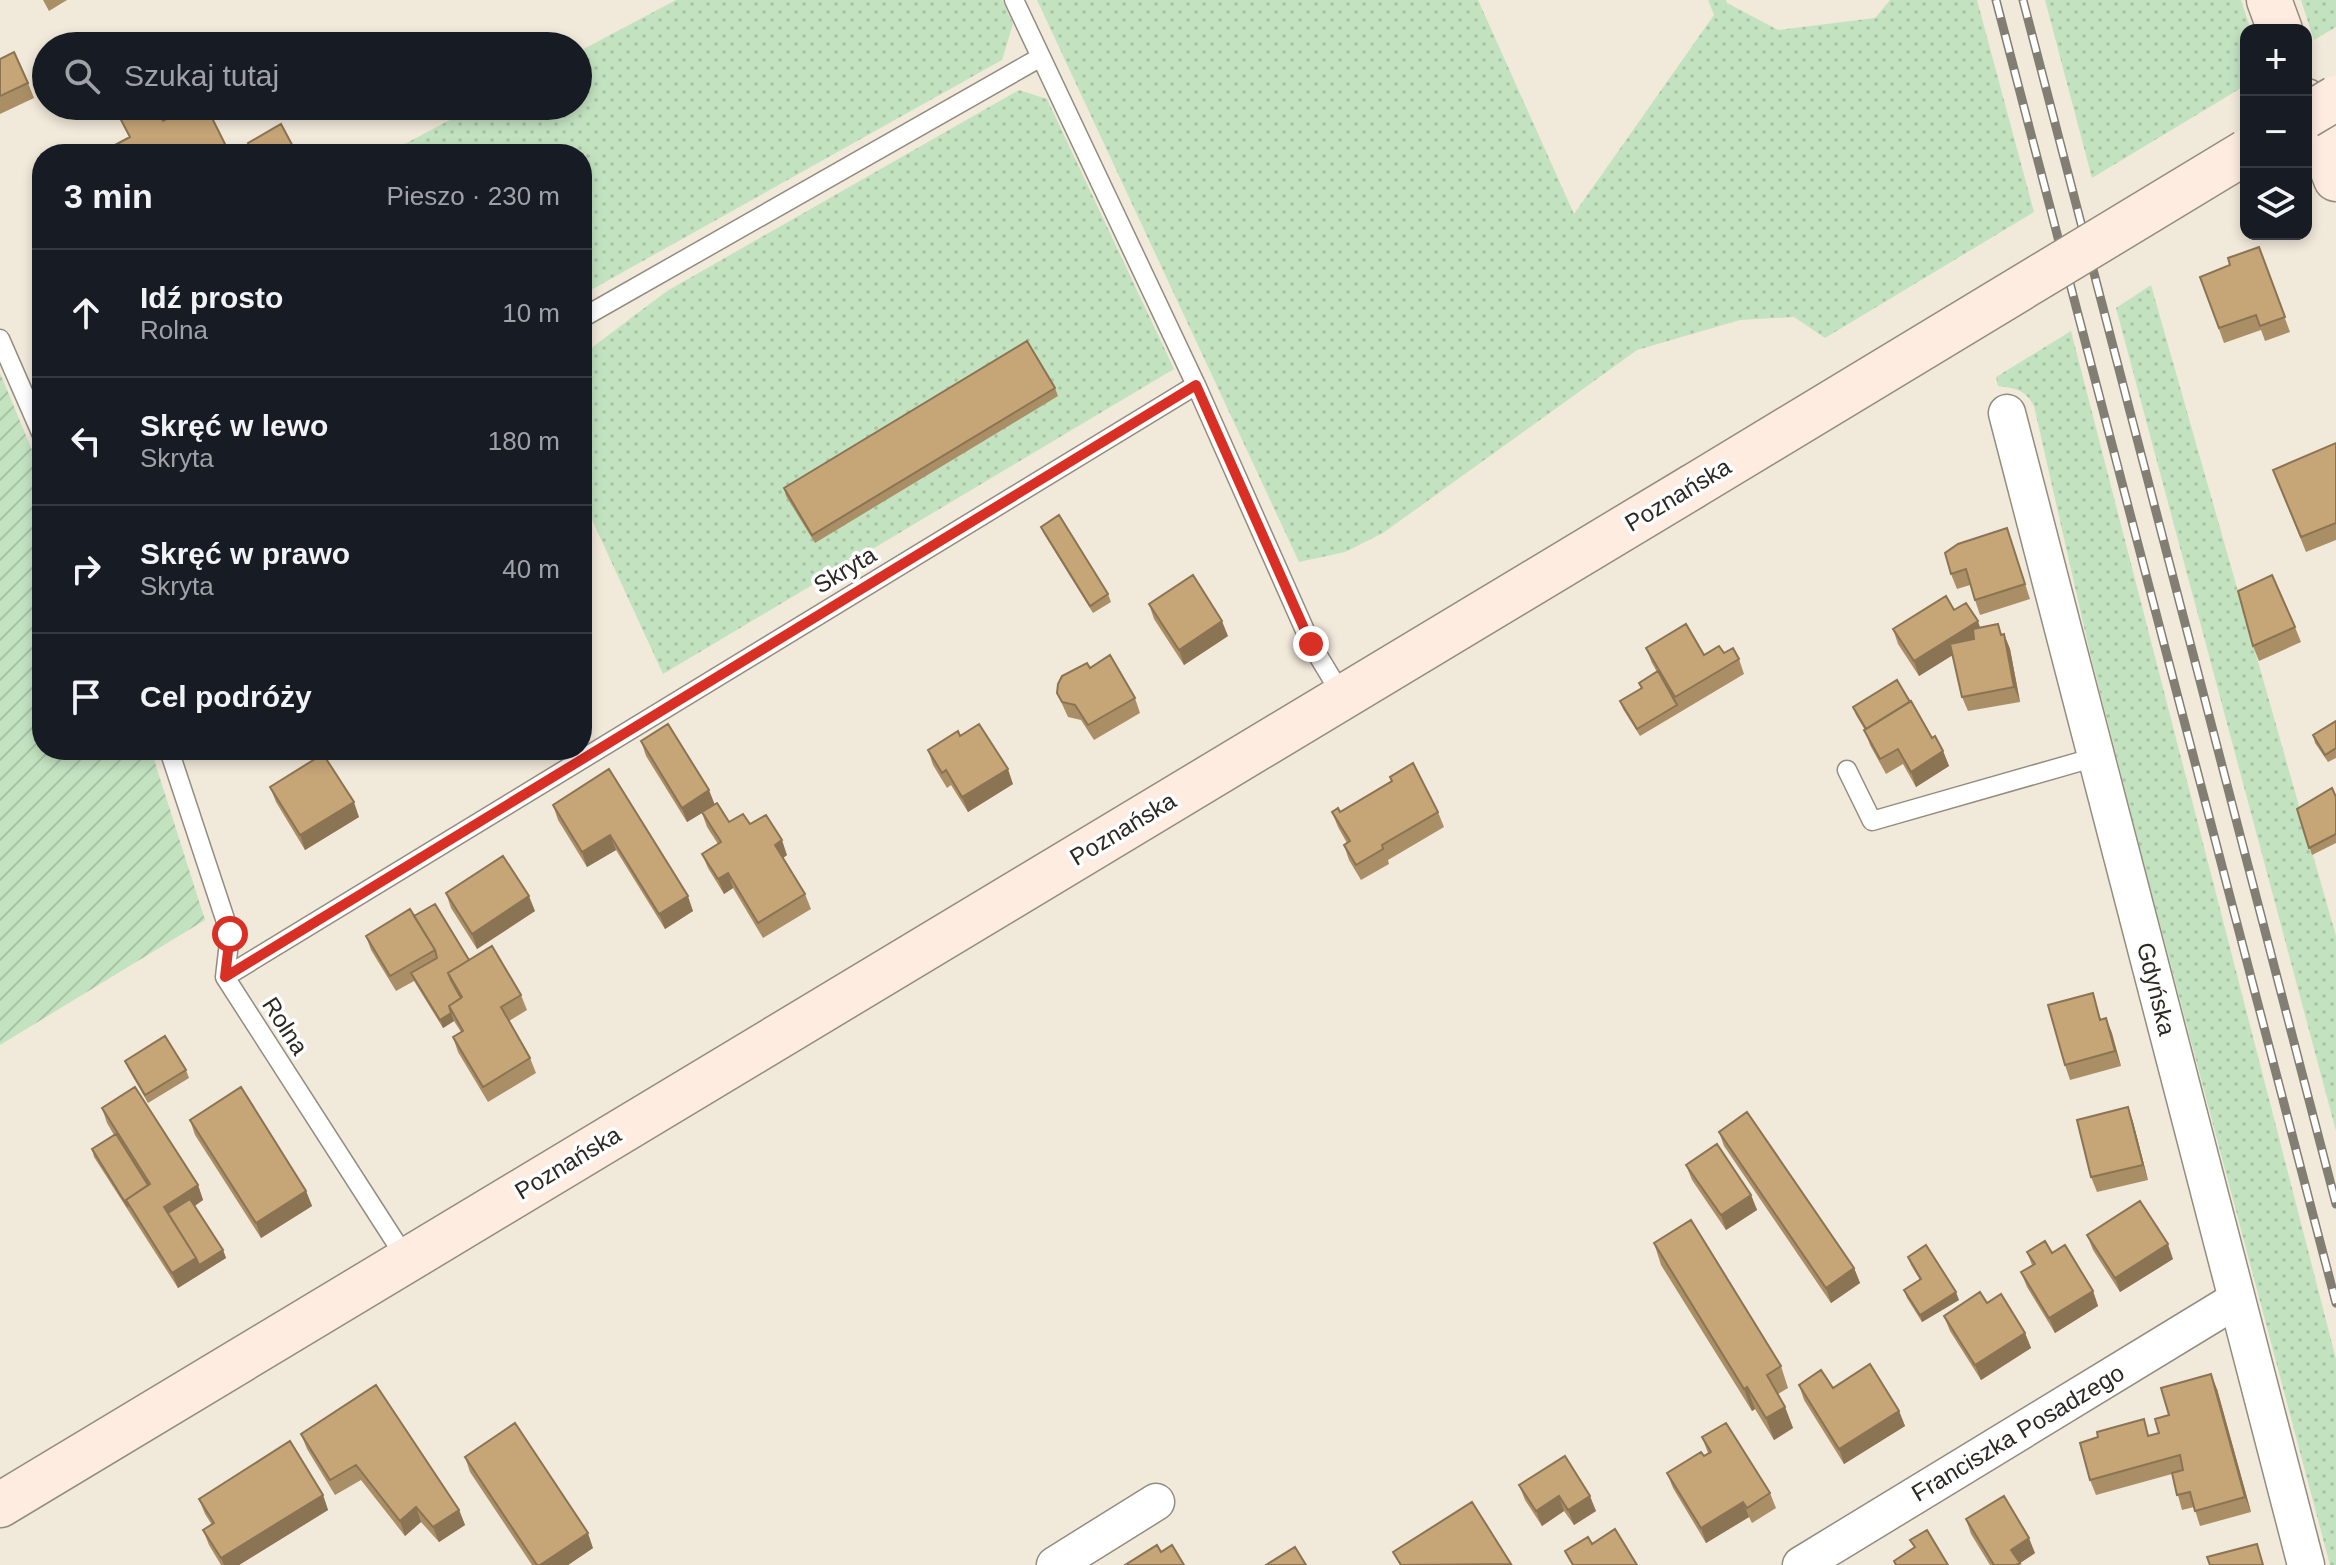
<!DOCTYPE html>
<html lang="pl">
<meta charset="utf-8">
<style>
body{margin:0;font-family:Arial,sans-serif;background:#242831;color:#f1f3f6}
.controls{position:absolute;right:24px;top:24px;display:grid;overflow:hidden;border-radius:16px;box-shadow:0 4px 12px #0003}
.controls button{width:72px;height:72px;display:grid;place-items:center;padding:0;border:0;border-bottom:2px solid #363941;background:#171b24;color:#f1f3f6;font:40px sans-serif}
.stop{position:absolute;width:24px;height:24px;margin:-18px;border:6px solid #d93025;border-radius:50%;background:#fff}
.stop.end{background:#d93025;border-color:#fff;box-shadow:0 2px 8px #0008}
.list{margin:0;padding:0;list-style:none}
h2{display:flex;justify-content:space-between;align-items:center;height:104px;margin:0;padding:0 32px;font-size:34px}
h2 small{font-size:26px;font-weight:400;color:#9ea1a6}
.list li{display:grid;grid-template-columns:52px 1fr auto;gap:24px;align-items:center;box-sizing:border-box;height:128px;padding:0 32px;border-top:2px solid #363941}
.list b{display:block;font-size:30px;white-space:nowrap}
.list p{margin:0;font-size:26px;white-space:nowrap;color:#9ea1a6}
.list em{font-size:26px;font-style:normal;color:#9ea1a6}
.icon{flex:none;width:44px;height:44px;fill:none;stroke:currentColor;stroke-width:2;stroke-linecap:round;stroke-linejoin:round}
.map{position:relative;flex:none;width:2336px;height:1565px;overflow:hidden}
.search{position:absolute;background:#171b24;box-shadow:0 4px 12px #0003;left:32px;top:32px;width:560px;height:88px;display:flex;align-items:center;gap:20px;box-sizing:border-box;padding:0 28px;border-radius:44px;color:#9ea1a6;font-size:30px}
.panel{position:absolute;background:#171b24;box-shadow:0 4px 12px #0003;left:32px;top:144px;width:560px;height:616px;border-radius:32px}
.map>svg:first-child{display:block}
.grass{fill:url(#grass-dots)}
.garden{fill:url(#garden-furrows)}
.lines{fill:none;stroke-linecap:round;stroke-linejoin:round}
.lane-casing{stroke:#948d7f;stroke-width:21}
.street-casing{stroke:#948d7f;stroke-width:39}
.secondary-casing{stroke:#948d7f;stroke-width:47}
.lane{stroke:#fff;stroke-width:18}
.street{stroke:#fff;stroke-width:36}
.secondary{stroke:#feece0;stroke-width:44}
.rail-casing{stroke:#837e74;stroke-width:9}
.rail{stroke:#fff;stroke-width:6;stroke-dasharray:18;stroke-linecap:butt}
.secondary-bridge-casing{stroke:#948d7f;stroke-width:47;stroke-linecap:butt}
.secondary-bridge{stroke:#feece0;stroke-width:44}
.wall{fill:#aa8e66}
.shaded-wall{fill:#8b7453}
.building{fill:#c6a577;stroke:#8b7453;stroke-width:2}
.route{stroke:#d93025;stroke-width:10}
.labels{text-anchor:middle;stroke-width:7;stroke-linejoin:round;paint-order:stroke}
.street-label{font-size:24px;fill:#2c2823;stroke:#fff}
</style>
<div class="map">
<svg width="2336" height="1565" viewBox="0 0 2336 1565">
<defs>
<pattern id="grass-dots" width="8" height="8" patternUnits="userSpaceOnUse" patternTransform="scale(2)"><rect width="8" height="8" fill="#c3e3c0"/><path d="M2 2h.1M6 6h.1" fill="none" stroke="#a8c3a5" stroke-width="1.8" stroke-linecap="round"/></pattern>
<pattern id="garden-furrows" width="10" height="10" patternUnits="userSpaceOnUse" patternTransform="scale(2)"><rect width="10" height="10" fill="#c3e3c0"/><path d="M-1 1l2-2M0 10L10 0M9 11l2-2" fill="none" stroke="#a8c3a5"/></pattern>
</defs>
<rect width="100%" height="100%" fill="#f1e9da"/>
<!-- grass -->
<path class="grass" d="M 676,0 L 1002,0 L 1013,24 L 1002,60 L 582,295 L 582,154 L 386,154 L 476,106 L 578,106 L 578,52 Z
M 1037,0 L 1478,0 L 1574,214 L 1714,15 L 1708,0 L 1726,0 L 1727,3 L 1778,30 L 1875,18 L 1890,0 L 1977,0 L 2034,212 L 1825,338 L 1794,317 L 1740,320 L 1637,350 L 1383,533 L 1345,552 L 1299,562 Z
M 2045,0 L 2241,0 L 2251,30 L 2246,30 L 2246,85 L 2092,178 Z
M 2301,0 L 2336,0 L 2336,27 L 2314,40 Z
M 1019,90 L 1047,99 L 1174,369 L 663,674 L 582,498 L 582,355 L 667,291 Z
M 2151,285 L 2336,936 L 2336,1131 L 2116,308 Z
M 2071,331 L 2336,1359 L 2336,1565 L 2330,1565 L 2145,868 L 2089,649 L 2034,406 C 2026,390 2015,388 1998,386 L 1996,377 Z"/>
<!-- garden -->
<path class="garden" d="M 0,373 L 42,474 L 42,750 L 151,750 L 205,920 L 0,1045 Z"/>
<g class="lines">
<defs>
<path id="lane" d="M 1014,0 L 1196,385
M 582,318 L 1041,57
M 0,339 L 42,435
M 169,750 L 230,934 L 225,977 L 407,1260
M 1847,770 L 1872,821 L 2096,757
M 225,977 L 1196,385 L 1311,644 L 1343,697"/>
<path id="street" d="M 2007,413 L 2306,1565
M 1055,1565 L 1156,1502
M 1801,1565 L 2236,1300"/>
<path id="secondary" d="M 2269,0 L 2280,30
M 2306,101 L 2336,179
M 0,1505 L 1692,487"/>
</defs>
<!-- lane casing -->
<use href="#lane" class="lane-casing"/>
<!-- street casing -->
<use href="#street" class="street-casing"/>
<!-- secondary casing -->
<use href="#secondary" class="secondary-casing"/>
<!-- lane -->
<use href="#lane" class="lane"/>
<!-- street -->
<use href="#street" class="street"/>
<!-- secondary -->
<use href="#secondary" class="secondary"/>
<defs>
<path id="rail" d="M 1996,0 L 2336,1303
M 2023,0 L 2336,1204"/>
</defs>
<!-- rail casing -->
<use href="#rail" class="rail-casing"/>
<!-- rail -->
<use href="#rail" class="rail"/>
<defs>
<path id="secondary-bridge" d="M 2306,116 L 2336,98
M 1692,487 L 2246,152"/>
</defs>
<!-- secondary-bridge casing -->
<use href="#secondary-bridge" class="secondary-bridge-casing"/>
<!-- secondary-bridge -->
<use href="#secondary-bridge" class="secondary-bridge"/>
</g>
<!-- wall -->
<path class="wall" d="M 43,0 L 67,0 L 49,11 Z
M 0,59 L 28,83 L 34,98 L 0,114 Z
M 2259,247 L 2290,332 L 2265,341 L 2261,330 L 2224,343 L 2200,277 L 2230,265 Z
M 1055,388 L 1058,396 L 815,543 L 786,496 L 784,488 Z
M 2336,443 L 2336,540 L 2306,552 L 2273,470 Z
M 1041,527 L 1108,594 L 1111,602 L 1093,613 L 1044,534 Z
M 2007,528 L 2030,599 L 1980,615 L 1970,585 L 1957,589 L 1951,574 Z
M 1149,604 L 1228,636 L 1184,665 L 1154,619 Z
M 1954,610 L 1980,628 L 2002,634 L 2004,634 L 2010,649 L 2020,702 L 1968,711 L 1962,697 L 1953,655 L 1919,676 L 1898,644 L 1893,629 Z
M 2295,627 L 2301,642 L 2259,661 L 2253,646 Z
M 1646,648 L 1704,655 L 1724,653 L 1739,659 L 1744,674 L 1640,736 L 1623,709 L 1620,701 L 1641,689 L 1639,683 L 1657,672 L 1652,663 Z
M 1090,668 L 1135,698 L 1140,713 L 1094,740 L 1081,720 L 1068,717 L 1057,693 Z
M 1853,707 L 1932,738 L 1943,751 L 1949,766 L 1916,787 L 1903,764 L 1886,774 L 1870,745 L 1865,730 L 1856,715 Z
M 2336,721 L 2336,758 L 2328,762 L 2315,743 L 2313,735 Z
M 960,736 L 1013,784 L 968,812 L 951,785 L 947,788 L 933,765 L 928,750 Z
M 641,741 L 714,805 L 729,822 L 750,824 L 787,855 L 783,858 L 805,894 L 811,909 L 763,938 L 733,888 L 724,894 L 708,868 L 702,854 L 718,844 L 707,827 L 702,813 L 687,822 L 646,756 Z
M 609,769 L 693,911 L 665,929 L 616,850 L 587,867 L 558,820 L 553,805 Z
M 1390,777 L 1438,812 L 1444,827 L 1388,860 L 1389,864 L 1361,880 L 1349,860 L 1344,845 L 1347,843 L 1338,827 L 1332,812 L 1340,812 L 1391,781 Z
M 270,787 L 359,817 L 305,850 L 276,802 Z
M 2336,797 L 2336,843 L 2312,855 L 2297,809 Z
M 446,893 L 535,911 L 477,949 L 451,908 Z
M 414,916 L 469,960 L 521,995 L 527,1010 L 509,1021 L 530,1058 L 536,1073 L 488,1102 L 458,1052 L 453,1037 L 461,1032 L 454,1021 L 443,1028 L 414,981 L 396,991 L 371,950 L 366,936 Z
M 2093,993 L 2101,1020 L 2106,1018 L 2121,1066 L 2070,1080 L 2065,1065 Z
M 125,1061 L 186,1070 L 189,1078 L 148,1103 L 128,1068 Z
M 2128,1107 L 2133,1122 L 2148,1180 L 2097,1192 L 2091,1177 Z
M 102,1108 L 198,1185 L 203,1200 L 195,1206 L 223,1250 L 226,1258 L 178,1288 L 94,1157 L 92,1149 L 114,1135 L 107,1123 Z
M 190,1120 L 306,1191 L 312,1206 L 261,1238 L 195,1135 Z
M 1719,1132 L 1854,1268 L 1860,1283 L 1831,1303 L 1724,1146 Z
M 1686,1165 L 1751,1195 L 1757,1210 L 1726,1230 L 1692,1180 Z
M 2087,1235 L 2173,1259 L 2120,1292 L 2093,1250 Z
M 1654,1243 L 1781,1366 L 1788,1388 L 1778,1394 L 1785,1407 L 1793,1428 L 1774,1440 L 1755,1409 L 1752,1411 L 1661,1265 Z
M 2027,1252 L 2052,1253 L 2093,1291 L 2098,1306 L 2055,1333 L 2027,1287 L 2021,1272 L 2032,1265 Z
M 1908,1257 L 1959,1300 L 1922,1322 L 1907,1298 L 1904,1290 L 1920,1280 L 1911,1265 Z
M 1987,1303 L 2025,1333 L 2031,1348 L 1981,1380 L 1950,1331 L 1944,1316 Z
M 1799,1385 L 1833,1388 L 1899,1411 L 1905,1426 L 1844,1464 L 1804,1400 Z
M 2217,1389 L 2251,1512 L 2200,1526 L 2194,1507 L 2182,1510 L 2172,1474 L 2096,1495 L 2090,1480 L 2150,1436 L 2159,1433 L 2169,1415 Z
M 301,1434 L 459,1510 L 465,1525 L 439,1542 L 421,1522 L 405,1536 L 361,1480 L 335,1495 L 307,1449 Z
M 1702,1437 L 1770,1493 L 1776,1508 L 1752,1523 L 1749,1517 L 1706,1543 L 1673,1488 L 1667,1473 L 1708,1453 Z
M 1565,1456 L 1596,1511 L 1574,1525 L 1564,1511 L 1542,1526 L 1525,1500 L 1519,1485 Z
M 465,1457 L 593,1548 L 568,1565 L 532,1565 L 470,1472 Z
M 323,1495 L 328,1510 L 239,1565 L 221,1565 L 209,1545 L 203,1530 L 212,1525 L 205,1514 L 199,1499 Z
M 1966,1519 L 2035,1553 L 2020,1563 L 2021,1565 L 1990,1565 L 1971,1534 Z"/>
<!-- shaded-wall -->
<path class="shaded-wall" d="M 1222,621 L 1228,636 L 1184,665 L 1179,650 Z
M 1978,621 L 1983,636 L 1919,676 L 1914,661 Z
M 2004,634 L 2010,649 L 2020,702 L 2014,687 Z
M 1943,751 L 1949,766 L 1916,787 L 1911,772 Z
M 1008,769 L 1013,784 L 968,812 L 962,797 Z
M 709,790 L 715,805 L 687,822 L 682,808 Z
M 354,802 L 359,817 L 305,850 L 300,835 Z
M 610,835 L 616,850 L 587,867 L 582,852 Z
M 782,840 L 787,855 L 780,860 L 775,845 Z
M 728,873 L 733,888 L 724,894 L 718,879 Z
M 529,896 L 535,911 L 477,949 L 472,934 Z
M 688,896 L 693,911 L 665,929 L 659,914 Z
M 451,1013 L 454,1021 L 443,1028 L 440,1020 Z
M 2106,1018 L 2112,1033 L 2121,1066 L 2115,1051 Z
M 2128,1107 L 2133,1122 L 2148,1180 L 2143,1165 Z
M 198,1185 L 203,1200 L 171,1221 L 164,1207 Z
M 306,1191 L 312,1206 L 261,1238 L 256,1223 Z
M 1751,1195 L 1757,1210 L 1726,1230 L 1721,1215 Z
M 2168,1244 L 2173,1259 L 2120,1292 L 2115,1278 Z
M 223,1250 L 226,1258 L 178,1288 L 172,1273 L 196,1258 Z
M 1854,1268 L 1860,1283 L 1831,1303 L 1826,1288 Z
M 2093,1291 L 2098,1306 L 2055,1333 L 2049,1318 Z
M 1956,1292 L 1959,1300 L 1922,1322 L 1920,1315 Z
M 2025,1333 L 2031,1348 L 1981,1380 L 1975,1365 Z
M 2211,1374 L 2217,1389 L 2251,1512 L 2245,1497 Z
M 1747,1387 L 1755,1409 L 1752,1411 L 1744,1389 Z
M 1785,1407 L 1793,1428 L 1774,1440 L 1766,1418 Z
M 1899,1411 L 1905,1426 L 1844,1464 L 1839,1449 Z
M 323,1495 L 328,1510 L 239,1565 L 224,1565 L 221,1558 Z
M 1559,1496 L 1564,1511 L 1542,1526 L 1536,1511 Z
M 1590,1496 L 1596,1511 L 1574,1525 L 1568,1510 Z
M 1743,1502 L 1749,1517 L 1706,1543 L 1701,1528 Z
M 416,1507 L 421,1522 L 405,1536 L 400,1521 Z
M 459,1510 L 465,1525 L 439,1542 L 433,1527 Z
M 588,1533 L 593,1548 L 568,1565 L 540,1565 Z
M 2029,1538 L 2035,1553 L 2017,1565 L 2011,1550 Z"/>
<!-- building -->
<path class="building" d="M 14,52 L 28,83 L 0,96 L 0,59 Z
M 144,106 L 155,106 L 163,121 L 192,106 L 206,106 L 230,154 L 120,154 L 115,145 L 130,137 L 120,118 Z
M 281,124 L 297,154 L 255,154 L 248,143 Z
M 2259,247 L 2285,317 L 2260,326 L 2256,315 L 2219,328 L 2200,277 L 2230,265 L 2228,258 Z
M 1027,341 L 1055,388 L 812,535 L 784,488 Z
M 2336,443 L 2336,523 L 2301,537 L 2273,470 Z
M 1059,515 L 1108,594 L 1090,606 L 1041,527 Z
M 2007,528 L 2025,584 L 1975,600 L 1966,569 L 1951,574 L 1945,553 L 1958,544 Z
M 1193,575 L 1222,621 L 1179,650 L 1149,604 Z
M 2272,575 L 2295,627 L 2253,646 L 2238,591 Z
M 1946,596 L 1954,610 L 1966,603 L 1978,621 L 1914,661 L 1893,629 Z
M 1686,624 L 1704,655 L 1719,646 L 1724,653 L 1733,648 L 1739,659 L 1675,697 L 1646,648 Z
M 1998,624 L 2001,635 L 2004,634 L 2014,687 L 1962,697 L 1950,644 L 1974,639 L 1973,629 Z
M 1110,655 L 1135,698 L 1088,725 L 1075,705 L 1062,702 L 1057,693 L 1058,684 L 1062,676 L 1087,663 L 1090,668 Z
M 1658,671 L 1677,705 L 1637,729 L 1620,701 L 1642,688 L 1639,683 Z
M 1897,680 L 1910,702 L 1866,729 L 1853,707 Z
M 1911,701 L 1932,738 L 1935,736 L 1943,751 L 1911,772 L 1898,749 L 1880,759 L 1864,730 Z
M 2336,721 L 2336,748 L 2325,755 L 2313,735 Z
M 668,724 L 709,790 L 682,808 L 641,741 Z
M 979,724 L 1008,769 L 962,797 L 946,770 L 942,773 L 928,750 L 958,731 L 960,736 Z
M 323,754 L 354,802 L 300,835 L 270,787 Z
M 1413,763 L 1438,812 L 1382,845 L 1383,849 L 1356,865 L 1344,845 L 1350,841 L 1332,812 L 1338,808 L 1340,812 L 1392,781 L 1390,777 Z
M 609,769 L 688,896 L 659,914 L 610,835 L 582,852 L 553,805 Z
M 2332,788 L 2336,797 L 2336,834 L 2309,848 L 2297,809 Z
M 717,803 L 729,822 L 743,814 L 750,824 L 766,815 L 782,840 L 775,845 L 805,894 L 758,923 L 728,873 L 718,879 L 702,854 L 721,842 L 702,812 Z
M 503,856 L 529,896 L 472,934 L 446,893 Z
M 435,904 L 469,960 L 448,973 L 451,980 L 461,998 L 449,1006 L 451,1013 L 440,1020 L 411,973 L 437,958 L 435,950 L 414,916 Z
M 410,909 L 435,950 L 390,976 L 366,936 Z
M 492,946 L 521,995 L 501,1007 L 530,1058 L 483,1087 L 453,1037 L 463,1031 L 449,1006 L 462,997 L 448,973 Z
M 2093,993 L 2100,1020 L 2106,1018 L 2115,1051 L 2065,1065 L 2048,1005 Z
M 165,1036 L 186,1070 L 145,1095 L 125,1061 Z
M 135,1087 L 198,1185 L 164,1207 L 196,1258 L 172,1273 L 126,1200 L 150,1184 L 102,1108 Z
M 241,1087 L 306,1191 L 256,1223 L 190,1120 Z
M 2128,1107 L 2143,1165 L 2091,1177 L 2077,1120 Z
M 1747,1112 L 1854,1268 L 1826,1288 L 1719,1132 Z
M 116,1134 L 148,1185 L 126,1200 L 128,1207 L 92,1149 Z
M 1717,1144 L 1751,1195 L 1721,1215 L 1686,1165 Z
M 190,1199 L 223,1250 L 199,1265 L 196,1258 L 168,1213 Z
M 2140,1201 L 2168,1244 L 2115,1278 L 2087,1235 Z
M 1691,1220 L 1781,1366 L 1767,1375 L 1785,1407 L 1766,1418 L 1747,1387 L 1744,1389 L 1654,1243 Z
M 2045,1241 L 2052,1253 L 2065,1245 L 2093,1291 L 2049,1318 L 2021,1272 L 2035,1264 L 2027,1252 Z
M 1926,1245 L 1956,1292 L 1920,1315 L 1904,1290 L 1921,1279 L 1908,1257 Z
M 1980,1292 L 1987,1303 L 2001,1294 L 2025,1333 L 1975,1365 L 1944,1316 Z
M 1870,1364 L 1899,1411 L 1839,1449 L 1799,1385 L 1821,1370 L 1833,1388 Z
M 2211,1374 L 2245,1497 L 2195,1511 L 2190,1492 L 2177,1495 L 2172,1473 L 2183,1470 L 2180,1455 L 2090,1480 L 2080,1443 L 2098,1437 L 2097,1432 L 2144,1419 L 2148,1436 L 2159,1433 L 2155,1419 L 2169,1415 L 2161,1388 Z
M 376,1385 L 459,1510 L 433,1527 L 416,1507 L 400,1521 L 356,1465 L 330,1480 L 301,1434 Z
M 515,1423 L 588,1533 L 540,1565 L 537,1565 L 465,1457 Z
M 1726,1423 L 1770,1493 L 1747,1508 L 1743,1502 L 1701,1528 L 1667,1473 L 1701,1452 L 1704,1456 L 1711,1452 L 1702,1437 Z
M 290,1441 L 323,1495 L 221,1558 L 203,1530 L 214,1523 L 199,1499 Z
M 1565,1456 L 1590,1496 L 1568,1510 L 1559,1496 L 1536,1511 L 1519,1485 Z
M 2004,1496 L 2029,1538 L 2011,1550 L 2020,1563 L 2016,1565 L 1994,1565 L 1966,1519 Z
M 1472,1502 L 1511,1564 L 1401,1565 L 1393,1552 Z
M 1615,1529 L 1637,1565 L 1573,1565 L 1565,1551 L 1588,1537 L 1592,1544 Z
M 1927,1530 L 1948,1565 L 1896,1565 L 1894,1561 L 1915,1547 L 1910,1540 Z
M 2257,1544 L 2263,1565 L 2210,1565 L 2207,1557 Z
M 1157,1545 L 1161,1552 L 1172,1545 L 1184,1565 L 1125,1565 Z
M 1295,1547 L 1306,1565 L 1266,1565 Z"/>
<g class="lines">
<!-- route -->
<path class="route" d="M 230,934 L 225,977 L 1196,385 L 1311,644"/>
</g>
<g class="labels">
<!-- street labels -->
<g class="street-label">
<text transform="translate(1678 495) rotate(-31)" y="8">Poznańska</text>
<text transform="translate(845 570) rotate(-31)" y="8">Skryta</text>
<text transform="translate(1123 829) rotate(-31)" y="8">Poznańska</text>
<text transform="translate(2156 989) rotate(76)" y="8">Gdyńska</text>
<text transform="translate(285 1026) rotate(57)" y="8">Rolna</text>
<text transform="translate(568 1163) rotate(-31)" y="8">Poznańska</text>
<text transform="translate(2018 1433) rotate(-31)" y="8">Franciszka Posadzego</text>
</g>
</g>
</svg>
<div class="controls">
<button>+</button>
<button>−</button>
<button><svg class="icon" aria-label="layers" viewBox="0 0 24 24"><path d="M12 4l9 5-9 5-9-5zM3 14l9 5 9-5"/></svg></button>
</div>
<div class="stop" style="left:230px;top:934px"></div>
<div class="stop end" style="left:1311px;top:644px"></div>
<div class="search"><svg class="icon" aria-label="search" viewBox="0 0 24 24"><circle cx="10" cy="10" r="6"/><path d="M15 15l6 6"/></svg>Szukaj tutaj</div>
<section class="panel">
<h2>3 min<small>Pieszo · 230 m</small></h2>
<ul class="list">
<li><svg class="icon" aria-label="ahead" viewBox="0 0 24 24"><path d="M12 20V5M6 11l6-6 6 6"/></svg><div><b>Idź prosto</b><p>Rolna</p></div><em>10 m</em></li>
<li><svg class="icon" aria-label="left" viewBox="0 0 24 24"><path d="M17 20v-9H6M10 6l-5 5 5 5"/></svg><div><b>Skręć w lewo</b><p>Skryta</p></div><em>180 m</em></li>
<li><svg class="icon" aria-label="right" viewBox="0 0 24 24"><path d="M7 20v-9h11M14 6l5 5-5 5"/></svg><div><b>Skręć w prawo</b><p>Skryta</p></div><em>40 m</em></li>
<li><svg class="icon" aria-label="arrive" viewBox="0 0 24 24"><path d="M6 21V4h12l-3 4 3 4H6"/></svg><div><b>Cel podróży</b></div></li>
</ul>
</section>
</div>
